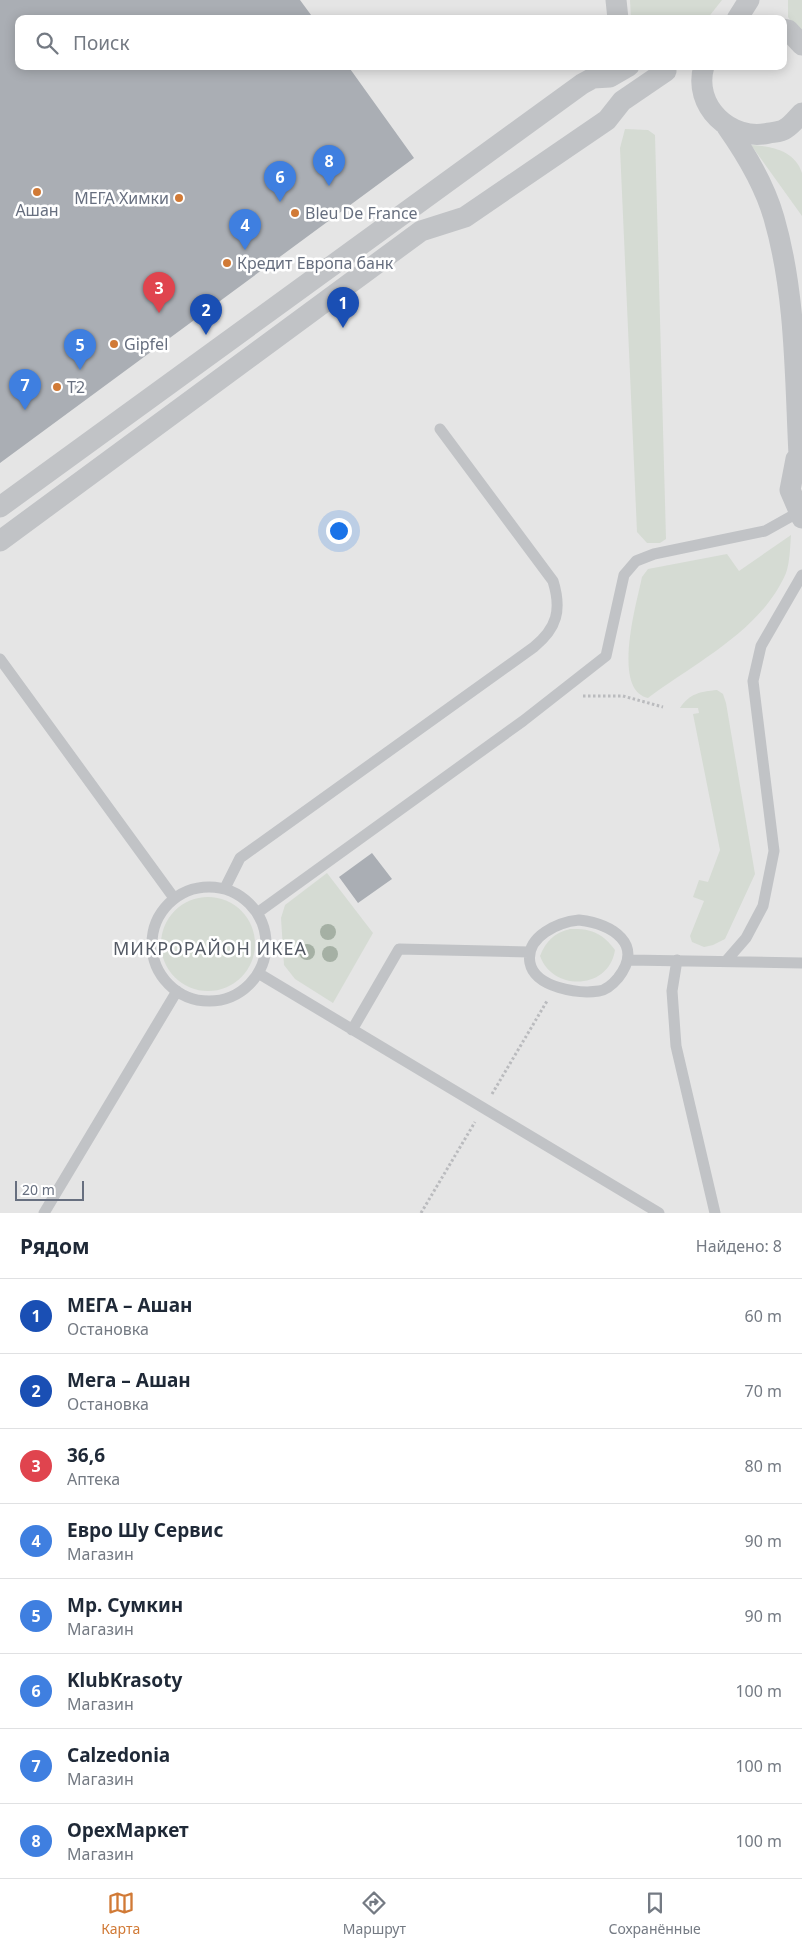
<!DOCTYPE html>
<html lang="ru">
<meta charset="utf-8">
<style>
body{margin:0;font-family:"Noto Sans",sans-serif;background:#f6f6f7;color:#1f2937}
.scale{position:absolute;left:15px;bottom:12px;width:69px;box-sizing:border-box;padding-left:5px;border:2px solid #676f7f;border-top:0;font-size:14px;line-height:18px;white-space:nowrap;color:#676f7f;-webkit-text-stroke:4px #fff;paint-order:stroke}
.you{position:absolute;left:338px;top:530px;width:18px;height:18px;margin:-12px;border:4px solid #fff;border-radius:50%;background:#1a73e8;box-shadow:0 0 0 8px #1a73e833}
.badge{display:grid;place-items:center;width:32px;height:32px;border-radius:50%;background:#d17a36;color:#fff;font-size:16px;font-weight:700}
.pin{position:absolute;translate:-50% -41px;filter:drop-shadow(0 1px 2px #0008)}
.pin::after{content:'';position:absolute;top:26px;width:18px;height:15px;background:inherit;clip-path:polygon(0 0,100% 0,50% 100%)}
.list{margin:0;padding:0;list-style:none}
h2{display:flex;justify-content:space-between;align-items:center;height:65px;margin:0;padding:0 20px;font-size:21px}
h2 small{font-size:16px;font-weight:400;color:#747a83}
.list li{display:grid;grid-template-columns:32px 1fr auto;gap:15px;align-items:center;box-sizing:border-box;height:75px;padding:0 20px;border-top:1px solid #e0e1e3}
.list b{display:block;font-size:19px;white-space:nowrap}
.list p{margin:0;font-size:16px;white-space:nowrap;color:#747a83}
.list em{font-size:16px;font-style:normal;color:#747a83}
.icon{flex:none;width:28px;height:28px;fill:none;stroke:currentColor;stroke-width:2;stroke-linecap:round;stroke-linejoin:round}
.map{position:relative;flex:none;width:802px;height:1213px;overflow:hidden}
.search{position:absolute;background:#fff;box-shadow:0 2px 12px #0003;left:15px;right:15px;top:15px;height:55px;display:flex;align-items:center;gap:12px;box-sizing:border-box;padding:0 18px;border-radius:10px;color:#747a83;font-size:19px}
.sheet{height:665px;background:#fff}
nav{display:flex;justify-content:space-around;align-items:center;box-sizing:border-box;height:70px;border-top:1px solid #e0e1e3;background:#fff;font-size:14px;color:#747a83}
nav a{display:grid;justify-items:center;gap:2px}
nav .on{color:#d17a36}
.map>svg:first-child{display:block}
.built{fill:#e5e5e5;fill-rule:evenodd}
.green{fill:#d5dbd3}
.building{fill:#aaaeb4}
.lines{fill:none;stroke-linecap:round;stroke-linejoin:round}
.path{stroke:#babbbe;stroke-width:3;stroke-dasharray:2.5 2.5;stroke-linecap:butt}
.service{stroke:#c1c3c6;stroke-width:11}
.minor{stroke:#c1c3c6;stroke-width:21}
.tree{fill:#a5b0a4}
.poi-dot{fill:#d17a36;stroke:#fff;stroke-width:2}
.labels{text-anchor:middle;stroke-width:5;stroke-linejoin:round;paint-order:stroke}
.poi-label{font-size:16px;fill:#676f7f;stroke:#fff;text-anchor:start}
.neighbourhood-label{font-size:18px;letter-spacing:1px;fill:#545a65;stroke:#fff}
</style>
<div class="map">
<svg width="802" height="1213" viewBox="0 0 802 1213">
<rect width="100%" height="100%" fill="#f4f5f1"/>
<!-- built -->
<path class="built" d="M 0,0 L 802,0 L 802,1213 L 0,1213 ZM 19,19 L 783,19 L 783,66 L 19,66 Z"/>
<!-- green -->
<path class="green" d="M 630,0 L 722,0 L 707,19 L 631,19 Z
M 788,0 L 802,0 L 802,36 L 788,17 Z
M 625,129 L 648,130 L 655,135 L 666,539 L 660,543 L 647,543 L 637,532 L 620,148 Z
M 751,145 C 770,146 795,150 802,173 C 802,182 802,205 802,216 Z
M 791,535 C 790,547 790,562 786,573 C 761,631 696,662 648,698 C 611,690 637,602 642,577 L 648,569 L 727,554 L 739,571 Z
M 717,690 L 723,694 L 726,703 L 755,874 L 725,939 L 713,945 L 704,947 L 692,942 L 690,936 L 704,901 L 693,897 L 699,880 L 708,882 L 720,850 L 693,714 L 699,713 L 698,708 L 680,708 C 690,693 700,692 717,690 Z
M 327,873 L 373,933 L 333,1003 L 295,979 L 284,965 L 281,918 L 285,905 Z
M161 944a47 47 0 1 1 94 0a47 47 0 1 1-94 0Z
M 570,929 C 590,928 603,933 615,950 C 609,990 553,992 540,956 C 546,941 554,933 570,929 Z"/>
<!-- building -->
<path class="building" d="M 0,0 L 300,0 L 314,19 L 19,19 L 19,66 L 348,66 L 414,158 L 0,463 Z
M 372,853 L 392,879 L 358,903 L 339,877 Z"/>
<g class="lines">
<!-- path -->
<path class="path" d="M 583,696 L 623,696 L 663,707
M 492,1094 L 547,1001
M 421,1213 L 475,1122"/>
<!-- service -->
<path class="service" d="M 0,659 L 174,898
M152 944a57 57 0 1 1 114 0a57 57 0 1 1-114 0Z
M 225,888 L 240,858 L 534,647 C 557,628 562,610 553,581 L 440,429
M 257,913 L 523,721 L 606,656 L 624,575 L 636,561 L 654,554 L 765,531 L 799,512
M 579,920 C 612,924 645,944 618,978 C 613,984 606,990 599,991 C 579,994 535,988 530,963 C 525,936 559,922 579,920 Z
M 629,960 L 802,963
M 677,960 L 672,991 L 676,1046 L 715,1213
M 726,961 L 746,938 L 763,906 L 774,851 L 753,681 L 761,646 L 802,575
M 258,973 L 659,1213
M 352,1030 L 399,949 L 529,952
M 44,1213 L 177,991"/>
<!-- minor -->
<path class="minor" d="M 616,0 L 618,19
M 737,19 L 749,0
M 783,29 L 788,30 L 802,45
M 704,66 C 692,106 731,142 769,133 C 774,132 781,132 785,129 C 791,126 797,118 802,113
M 727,127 C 746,154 765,186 774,218 C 796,294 795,377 799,455
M 802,452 L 796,459 L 790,490 L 802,518
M 0,507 L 582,84 L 593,78 L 610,77 L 629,66
M 0,541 L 421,231 L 465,217 L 607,120 L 622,101 L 666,71"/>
</g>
<!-- trees -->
<g class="tree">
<circle cx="328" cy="932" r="8"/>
<circle cx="307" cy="952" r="8"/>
<circle cx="330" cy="954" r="8"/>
</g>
<!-- markers -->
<g class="poi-dot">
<circle cx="37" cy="192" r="5"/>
<circle cx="179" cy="198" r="5"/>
<circle cx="295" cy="213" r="5"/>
<circle cx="227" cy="263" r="5"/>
<circle cx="114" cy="344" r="5"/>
<circle cx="57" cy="387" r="5"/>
</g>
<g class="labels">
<!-- poi labels -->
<g class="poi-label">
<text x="169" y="204" text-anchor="end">МЕГА Химки</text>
<text x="37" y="216" text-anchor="middle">Ашан</text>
<text x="305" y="219">Bleu De France</text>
<text x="237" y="269">Кредит Европа банк</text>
<text x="124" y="350">Gipfel</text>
<text x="67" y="393">T2</text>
</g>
<!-- neighbourhood labels -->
<g class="neighbourhood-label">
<text x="210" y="955">МИКРОРАЙОН ИКЕА</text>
</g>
</g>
</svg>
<div class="scale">20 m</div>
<div class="you"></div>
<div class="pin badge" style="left:343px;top:328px;background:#1a4fb4">1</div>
<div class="pin badge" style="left:206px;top:335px;background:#1a4fb4">2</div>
<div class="pin badge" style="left:159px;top:313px;background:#e0444e">3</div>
<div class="pin badge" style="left:245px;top:250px;background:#3f7fe0">4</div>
<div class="pin badge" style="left:80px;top:370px;background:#3f7fe0">5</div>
<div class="pin badge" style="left:280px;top:202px;background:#3f7fe0">6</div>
<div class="pin badge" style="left:25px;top:410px;background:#3f7fe0">7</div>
<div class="pin badge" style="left:329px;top:186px;background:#3f7fe0">8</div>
<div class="search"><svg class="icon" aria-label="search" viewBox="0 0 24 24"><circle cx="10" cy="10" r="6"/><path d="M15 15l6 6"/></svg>Поиск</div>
</div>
<section class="sheet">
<h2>Рядом<small>Найдено: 8</small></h2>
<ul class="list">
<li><span class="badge" style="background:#1a4fb4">1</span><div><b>МЕГА – Ашан</b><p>Остановка</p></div><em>60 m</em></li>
<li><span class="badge" style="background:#1a4fb4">2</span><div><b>Мега – Ашан</b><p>Остановка</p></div><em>70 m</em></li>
<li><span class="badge" style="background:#e0444e">3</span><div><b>36,6</b><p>Аптека</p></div><em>80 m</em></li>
<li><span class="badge" style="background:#3f7fe0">4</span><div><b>Евро Шу Сервис</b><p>Магазин</p></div><em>90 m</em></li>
<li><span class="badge" style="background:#3f7fe0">5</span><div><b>Мр. Сумкин</b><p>Магазин</p></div><em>90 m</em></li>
<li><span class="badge" style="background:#3f7fe0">6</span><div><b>KlubKrasoty</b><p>Магазин</p></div><em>100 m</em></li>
<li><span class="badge" style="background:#3f7fe0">7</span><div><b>Calzedonia</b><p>Магазин</p></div><em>100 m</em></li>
<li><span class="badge" style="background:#3f7fe0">8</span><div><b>ОрехМаркет</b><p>Магазин</p></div><em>100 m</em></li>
</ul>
</section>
<nav>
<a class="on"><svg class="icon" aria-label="map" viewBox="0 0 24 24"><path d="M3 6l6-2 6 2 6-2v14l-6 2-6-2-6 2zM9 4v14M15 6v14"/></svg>Карта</a>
<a><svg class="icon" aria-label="directions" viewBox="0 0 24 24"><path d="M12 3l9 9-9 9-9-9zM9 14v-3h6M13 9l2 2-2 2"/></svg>Маршрут</a>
<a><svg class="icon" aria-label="saved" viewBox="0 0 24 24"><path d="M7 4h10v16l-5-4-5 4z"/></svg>Сохранённые</a>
</nav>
